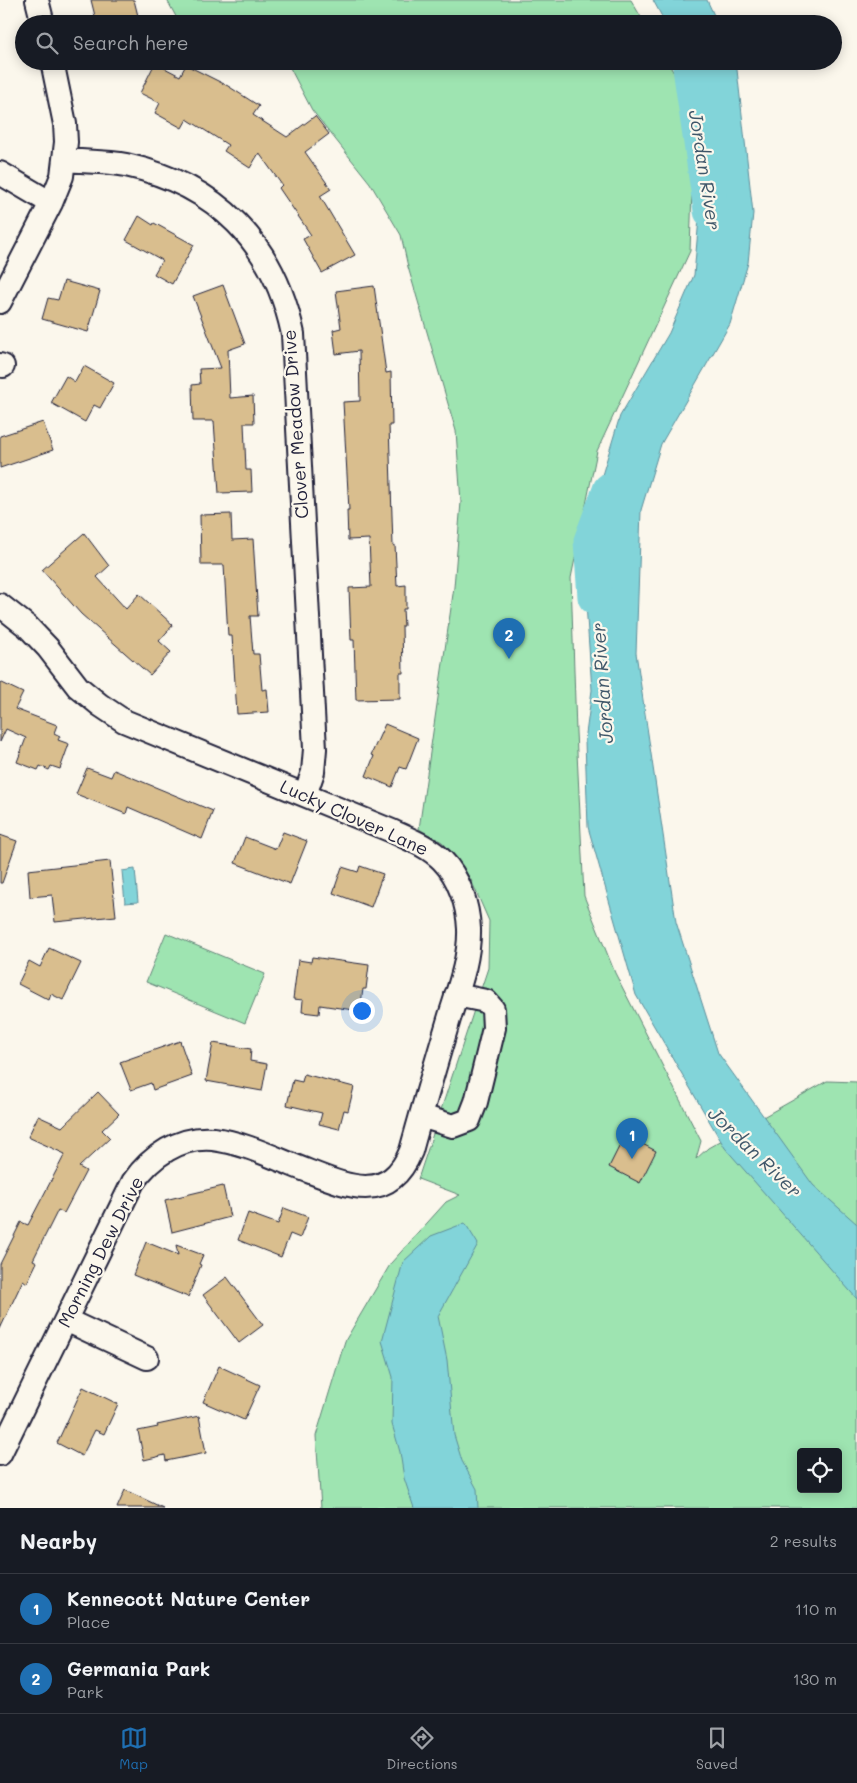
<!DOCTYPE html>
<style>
body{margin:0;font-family:Mali,sans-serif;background:#242831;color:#f1f3f6}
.controls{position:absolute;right:15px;bottom:15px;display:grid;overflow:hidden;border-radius:5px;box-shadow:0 2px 12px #0003}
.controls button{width:45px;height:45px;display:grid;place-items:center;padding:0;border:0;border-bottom:1px solid #363941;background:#171b24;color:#f1f3f6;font:25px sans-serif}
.you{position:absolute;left:361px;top:1010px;width:18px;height:18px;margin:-12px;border:4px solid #fff;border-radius:50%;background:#1a73e8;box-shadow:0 0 0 8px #1a73e833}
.badge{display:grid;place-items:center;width:32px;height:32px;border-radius:50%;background:#1f6fb2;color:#fff;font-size:16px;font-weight:700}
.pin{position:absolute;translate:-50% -41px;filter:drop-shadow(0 1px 2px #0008)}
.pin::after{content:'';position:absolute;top:26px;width:18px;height:15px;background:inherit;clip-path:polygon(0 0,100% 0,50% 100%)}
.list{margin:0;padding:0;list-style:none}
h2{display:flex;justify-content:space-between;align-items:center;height:65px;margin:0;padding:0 20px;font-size:21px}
h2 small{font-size:16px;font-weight:400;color:#9ea1a6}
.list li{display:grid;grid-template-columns:32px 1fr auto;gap:15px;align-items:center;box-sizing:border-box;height:70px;padding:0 20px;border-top:1px solid #363941}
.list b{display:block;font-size:19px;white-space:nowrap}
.list p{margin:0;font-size:16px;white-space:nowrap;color:#9ea1a6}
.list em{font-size:16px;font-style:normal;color:#9ea1a6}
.icon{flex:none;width:28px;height:28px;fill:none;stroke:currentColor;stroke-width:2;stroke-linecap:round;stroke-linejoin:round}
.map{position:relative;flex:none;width:857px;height:1508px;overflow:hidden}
.search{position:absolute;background:#171b24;box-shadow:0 2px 12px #0003;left:15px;right:15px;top:15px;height:55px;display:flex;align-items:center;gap:12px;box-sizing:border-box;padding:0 18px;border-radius:28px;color:#9ea1a6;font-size:19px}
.sheet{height:205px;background:#171b24}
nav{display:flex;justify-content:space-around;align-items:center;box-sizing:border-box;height:70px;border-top:1px solid #363941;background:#171b24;font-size:14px;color:#9ea1a6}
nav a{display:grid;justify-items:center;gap:2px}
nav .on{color:#1f6fb2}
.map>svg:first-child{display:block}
.green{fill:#9ee4b1;stroke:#608376;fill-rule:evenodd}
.water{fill:#82d4d9;stroke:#5c8d9a}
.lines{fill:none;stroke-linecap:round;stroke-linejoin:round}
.river{stroke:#82d4d9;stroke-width:35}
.building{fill:#d9be8e;stroke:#22223b}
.minor-casing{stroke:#22223b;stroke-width:26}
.minor{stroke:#fbf7ec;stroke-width:22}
.labels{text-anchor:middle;stroke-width:4.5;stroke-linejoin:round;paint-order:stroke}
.street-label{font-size:18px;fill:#22223b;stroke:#fbf7ec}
.water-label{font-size:19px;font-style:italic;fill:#3f576a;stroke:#fbf7ec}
</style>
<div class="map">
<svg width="857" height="1508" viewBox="0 0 857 1508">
<rect width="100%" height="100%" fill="#fbf7ec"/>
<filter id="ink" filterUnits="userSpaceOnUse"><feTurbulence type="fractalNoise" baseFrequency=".02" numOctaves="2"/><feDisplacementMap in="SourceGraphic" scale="10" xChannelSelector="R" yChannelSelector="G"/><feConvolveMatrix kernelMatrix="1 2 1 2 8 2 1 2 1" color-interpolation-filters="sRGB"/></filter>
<g filter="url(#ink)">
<!-- green -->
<path class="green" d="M 167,0 L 631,0 L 645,24 L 180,24 Z
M 280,61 L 667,61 L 675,75 L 692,188 L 690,251 L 597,451 L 571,578 L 576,732 L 584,896 L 615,973 L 701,1141 L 696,1159 L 708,1148 L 827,1081 L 857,1082 L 857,1508 L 321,1508 L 316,1436 L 345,1341 L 391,1263 L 446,1202 L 460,1195 L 418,1179 L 488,968 L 489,921 L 471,880 L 455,856 L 442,842 L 419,829 L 454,587 L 461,502 L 456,431 L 408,267 L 401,235 L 370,183 L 312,110 L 288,64 ZM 801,1452 L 838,1452 L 838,1489 L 801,1489 Z
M 166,933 L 265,974 L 245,1023 L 146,982 Z"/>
<!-- water -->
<path class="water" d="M 653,0 L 707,0 L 718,24 L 666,24 Z
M 681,61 L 736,61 L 753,213 L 748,263 L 730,324 L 661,444 L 641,510 L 636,653 L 676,922 L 718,1053 L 813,1185 L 857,1224 L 857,1299 L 725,1148 L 636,995 L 588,827 L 585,741 L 592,690 L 586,604 L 599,485 L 620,416 L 669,333 L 694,275 L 704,162 Z
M 135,869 L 138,902 L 125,903 L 122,871 Z
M 465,1223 L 478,1244 L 438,1316 L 447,1360 L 454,1435 L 462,1461 L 477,1489 L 478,1508 L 414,1508 L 404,1478 L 400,1452 L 392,1424 L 393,1377 L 382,1341 L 403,1262 L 431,1236 Z"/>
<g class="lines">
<!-- river -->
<path class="river" d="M 689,61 L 711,211
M 595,597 L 591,541 L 610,490"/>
</g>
<!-- building -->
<path class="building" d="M 91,0 L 134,0 L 140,24 L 97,24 Z
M 155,63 L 180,76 L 186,65 L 228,86 L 259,106 L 253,115 L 287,137 L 315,116 L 329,134 L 305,152 L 331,189 L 320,196 L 355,255 L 322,273 L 303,239 L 311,235 L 279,188 L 282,185 L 259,153 L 250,168 L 224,151 L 228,145 L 187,119 L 182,128 L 155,113 L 160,103 L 140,93 Z
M 139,216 L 153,225 L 154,223 L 194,245 L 172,284 L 154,274 L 162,260 L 126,240 Z
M 64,281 L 100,291 L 88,332 L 42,319 L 48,298 L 58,300 Z
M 223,285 L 245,344 L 228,350 L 230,398 L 253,396 L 254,423 L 244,423 L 246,470 L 251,470 L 252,492 L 219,493 L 214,421 L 193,421 L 192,385 L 200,384 L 199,369 L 221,368 L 193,296 Z
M 374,286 L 386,373 L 391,372 L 392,425 L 389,425 L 393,546 L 395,545 L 397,586 L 406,585 L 406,609 L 403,609 L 404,626 L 402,626 L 403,673 L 400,673 L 400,699 L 356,700 L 354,640 L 351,640 L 349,588 L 371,587 L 369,539 L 348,540 L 347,510 L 349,510 L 343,402 L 360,401 L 359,351 L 336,354 L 333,330 L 341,328 L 336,291 Z
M 84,366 L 114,383 L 100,408 L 94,405 L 85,422 L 51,403 L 66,376 L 75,382 Z
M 43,422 L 53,450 L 0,468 L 0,436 Z
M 231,514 L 232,540 L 253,539 L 258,616 L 250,616 L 253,654 L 259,654 L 262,690 L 267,689 L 269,712 L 237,714 L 232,636 L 228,636 L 224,565 L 201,565 L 200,515 Z
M 84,533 L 109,566 L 97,577 L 126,609 L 139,594 L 173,625 L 159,641 L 171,652 L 150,675 L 81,614 L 42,570 Z
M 0,682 L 23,693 L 15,709 L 57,725 L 54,733 L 60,736 L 58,740 L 69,744 L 60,769 L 51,766 L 49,770 L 40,766 L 38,770 L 17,762 L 26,738 L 6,729 L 0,742 Z
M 385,724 L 418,738 L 406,769 L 400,767 L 392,787 L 366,776 L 374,756 L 371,755 Z
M 87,768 L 111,777 L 114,770 L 213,811 L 202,839 L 128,807 L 126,814 L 76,794 Z
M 283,832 L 307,841 L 290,884 L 235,863 L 245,837 L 276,849 Z
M 0,835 L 17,841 L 2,883 L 0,883 Z
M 110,861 L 116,916 L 55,922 L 52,895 L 30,897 L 28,870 Z
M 360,866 L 383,874 L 371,907 L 333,893 L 342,867 L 358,872 Z
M 49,948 L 81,963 L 63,1000 L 51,994 L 49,1000 L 18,984 L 29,961 L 40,967 Z
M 312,957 L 369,965 L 366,989 L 363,989 L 360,1011 L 320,1005 L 319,1014 L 302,1012 L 303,1000 L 293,999 L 298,960 L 311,962 Z
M 180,1041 L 192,1076 L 153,1090 L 151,1083 L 131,1090 L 120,1062 Z
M 213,1043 L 251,1049 L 250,1061 L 267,1064 L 262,1091 L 206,1081 Z
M 304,1074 L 354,1087 L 348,1111 L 344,1110 L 339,1129 L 319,1124 L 322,1113 L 287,1105 L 293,1080 L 302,1082 Z
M 98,1092 L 119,1114 L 102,1130 L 110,1138 L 79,1167 L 86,1171 L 64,1213 L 58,1210 L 33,1260 L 37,1262 L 27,1283 L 23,1280 L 0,1329 L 0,1264 L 21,1222 L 28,1225 L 65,1154 L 28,1137 L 38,1116 L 62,1127 Z
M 625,1135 L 656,1151 L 640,1183 L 609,1167 Z
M 223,1186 L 230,1217 L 172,1232 L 165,1200 Z
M 284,1208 L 308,1217 L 300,1238 L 290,1234 L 281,1257 L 238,1240 L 248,1213 L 278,1224 Z
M 146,1242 L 178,1255 L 176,1245 L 203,1255 L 199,1264 L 201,1265 L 188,1297 L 133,1275 Z
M 227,1277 L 263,1325 L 239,1343 L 203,1295 Z
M 219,1366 L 260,1385 L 244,1420 L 203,1402 Z
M 83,1387 L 118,1404 L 104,1434 L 95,1430 L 82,1456 L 57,1443 Z
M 199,1416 L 206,1453 L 166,1461 L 165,1455 L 144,1460 L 138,1431 L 158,1427 L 157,1425 Z
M 125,1490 L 163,1508 L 117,1508 Z"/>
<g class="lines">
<defs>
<path id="minor" d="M 37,0 L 43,24
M 65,160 C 85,162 107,161 126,165 C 217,185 274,243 293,334 L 315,749 L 313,772 L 305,795
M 0,173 L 51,203
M 0,302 L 51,203 L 62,176 L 66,142 L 65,124 L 52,61
M 0,365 L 3,366
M 0,605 L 28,627 L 48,648 L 78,687 L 100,705 L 124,721 L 392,831 C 409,839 428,846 442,860 C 459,877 468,905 469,929 C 470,959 458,990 449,1019 C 436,1063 423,1107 411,1151 C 389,1204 349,1187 308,1171 C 278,1160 246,1143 213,1139 C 180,1136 151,1156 133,1182 L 0,1454
M 421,1116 L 453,1126 L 469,1120 L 476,1102 L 494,1028 L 493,1009 L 486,1001 L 456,995
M 66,1320 L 147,1358"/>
</defs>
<!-- minor casing -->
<use href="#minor" class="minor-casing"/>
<!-- minor -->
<use href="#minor" class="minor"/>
</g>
</g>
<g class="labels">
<!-- street labels -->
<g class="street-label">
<text transform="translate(296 424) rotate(-94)" y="6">Clover Meadow Drive</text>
<text transform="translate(354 818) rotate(24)" y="6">Lucky Clover Lane</text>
<text transform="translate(101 1252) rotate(-63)" y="6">Morning Dew Drive</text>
</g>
<!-- water labels -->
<g class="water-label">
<text transform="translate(705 170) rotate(81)" y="7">Jordan River</text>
<text transform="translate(602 683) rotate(-94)" y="7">Jordan River</text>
<text transform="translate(755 1152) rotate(44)" y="7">Jordan River</text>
</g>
</g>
</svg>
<div class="controls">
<button><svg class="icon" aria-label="locate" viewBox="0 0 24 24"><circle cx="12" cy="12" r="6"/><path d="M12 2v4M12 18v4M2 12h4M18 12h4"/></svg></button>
</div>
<div class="you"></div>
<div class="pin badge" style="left:632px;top:1159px">1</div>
<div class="pin badge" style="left:509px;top:659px">2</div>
<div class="search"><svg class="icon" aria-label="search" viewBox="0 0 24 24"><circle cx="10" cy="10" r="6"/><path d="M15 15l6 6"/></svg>Search here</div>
</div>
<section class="sheet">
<h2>Nearby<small>2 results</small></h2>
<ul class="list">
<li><span class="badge">1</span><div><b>Kennecott Nature Center</b><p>Place</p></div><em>110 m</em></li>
<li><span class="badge">2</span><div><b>Germania Park</b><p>Park</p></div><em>130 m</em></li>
</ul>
</section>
<nav>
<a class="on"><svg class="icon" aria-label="map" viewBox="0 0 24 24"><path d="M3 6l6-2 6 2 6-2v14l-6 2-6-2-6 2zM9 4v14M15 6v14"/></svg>Map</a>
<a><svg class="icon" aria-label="directions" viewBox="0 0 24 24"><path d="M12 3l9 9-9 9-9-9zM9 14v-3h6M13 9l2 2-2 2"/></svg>Directions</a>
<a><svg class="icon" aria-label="saved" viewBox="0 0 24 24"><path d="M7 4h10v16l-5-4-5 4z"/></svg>Saved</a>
</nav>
